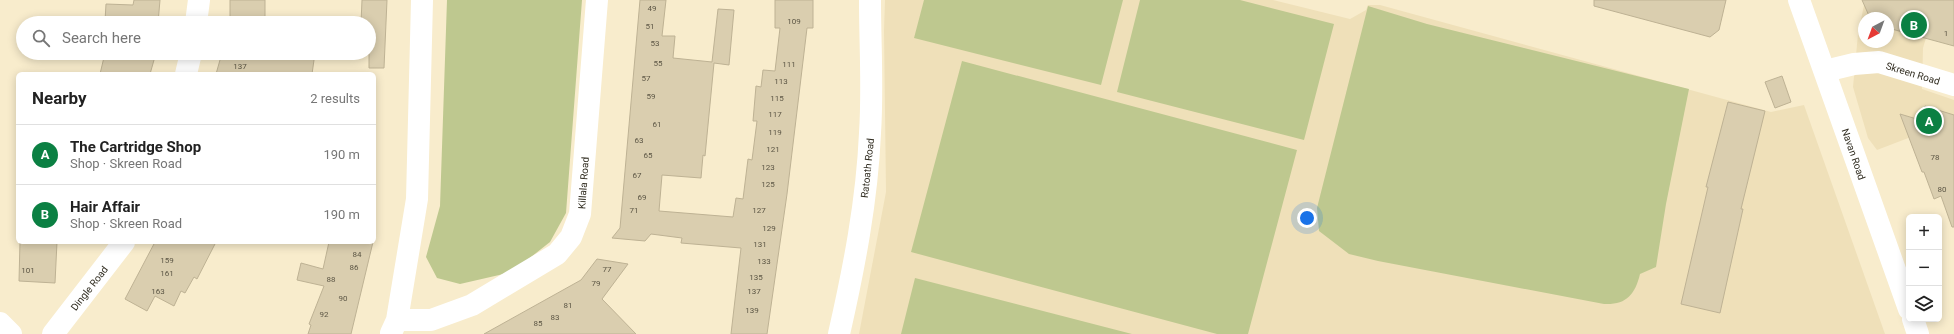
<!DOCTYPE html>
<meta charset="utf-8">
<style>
body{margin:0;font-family:Roboto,sans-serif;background:#f2f2f2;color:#222}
.controls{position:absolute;right:12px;bottom:12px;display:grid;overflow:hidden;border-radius:6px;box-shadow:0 2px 10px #0003}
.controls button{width:36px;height:36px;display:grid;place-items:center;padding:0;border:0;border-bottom:1px solid #e0e0e0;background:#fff;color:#222;font:20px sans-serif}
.compass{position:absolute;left:1858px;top:12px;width:36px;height:36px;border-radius:50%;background:#fff;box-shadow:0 2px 10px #0003;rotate:221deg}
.you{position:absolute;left:1307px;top:218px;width:14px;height:14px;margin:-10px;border:3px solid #fff;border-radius:50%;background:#1a73e8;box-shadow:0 0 0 6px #1a73e833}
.badge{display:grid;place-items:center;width:26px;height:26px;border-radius:50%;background:#0b8043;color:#fff;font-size:13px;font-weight:700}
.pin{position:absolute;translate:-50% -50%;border:2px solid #fff;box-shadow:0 1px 4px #0006}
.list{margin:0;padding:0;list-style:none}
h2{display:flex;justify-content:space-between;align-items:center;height:52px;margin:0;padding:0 16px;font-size:17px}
h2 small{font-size:13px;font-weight:400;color:#767676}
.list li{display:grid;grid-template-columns:26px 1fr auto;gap:12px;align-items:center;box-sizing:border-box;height:60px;padding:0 16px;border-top:1px solid #e0e0e0}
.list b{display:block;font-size:15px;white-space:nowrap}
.list p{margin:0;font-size:13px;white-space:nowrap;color:#767676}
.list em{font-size:13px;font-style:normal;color:#767676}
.icon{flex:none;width:22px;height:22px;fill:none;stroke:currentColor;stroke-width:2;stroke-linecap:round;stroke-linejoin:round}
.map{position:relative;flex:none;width:1954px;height:334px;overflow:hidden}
.search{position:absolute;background:#fff;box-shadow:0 2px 10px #0003;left:16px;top:16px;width:360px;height:44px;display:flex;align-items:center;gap:10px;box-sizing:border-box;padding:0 14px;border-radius:22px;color:#767676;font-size:15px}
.panel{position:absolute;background:#fff;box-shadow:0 2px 10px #0003;left:16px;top:72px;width:360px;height:172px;border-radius:6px}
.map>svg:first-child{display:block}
.built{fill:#efe0b9;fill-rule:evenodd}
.green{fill:#bec88f}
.building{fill:#daceaf;stroke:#beb294}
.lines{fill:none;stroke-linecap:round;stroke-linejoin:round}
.minor{stroke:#fff;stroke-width:22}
.major{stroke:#fff;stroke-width:22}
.labels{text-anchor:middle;stroke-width:3;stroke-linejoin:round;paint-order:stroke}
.number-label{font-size:8px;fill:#5c5645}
.street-label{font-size:10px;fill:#322e22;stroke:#fff}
</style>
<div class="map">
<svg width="1954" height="334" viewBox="0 0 1954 334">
<rect width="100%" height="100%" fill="#f8eccc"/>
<!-- built -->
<path class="built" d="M 885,0 L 1273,0 L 1350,19 L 1366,10 L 1368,5 L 1380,5 L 1771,112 L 1804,105 L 1885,334 L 859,334 L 886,192 L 884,31 Z
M 1864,5 L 1932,18 L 1923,48 L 1922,89 L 1954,100 L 1954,133 L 1937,127 L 1877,150 L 1868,138 L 1853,87 L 1858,34 ZM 1864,18 L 1888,18 L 1888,42 L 1864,42 Z"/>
<!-- green -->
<path class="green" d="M 447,0 L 582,0 L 566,213 L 550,242 L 512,272 L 460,284 L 437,278 L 426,257 L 440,206 Z
M 924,0 L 1123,0 L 1101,85 L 914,38 Z
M 1140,0 L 1240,0 L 1334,24 L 1304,140 L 1117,92 Z
M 1368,6 L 1427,24 L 1689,89 L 1666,204 L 1656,267 L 1640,274 C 1635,295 1626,305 1604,304 L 1378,261 L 1349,254 L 1319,231 L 1317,208 Z
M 962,61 L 1297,150 L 1248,334 L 1217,334 L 911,252 Z
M 915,278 L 1132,334 L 901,334 Z"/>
<!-- building -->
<path class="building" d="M 134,0 L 160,0 L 158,23 L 105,21 L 106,4 L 133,5 Z
M 230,0 L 265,0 L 265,20 L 254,20 L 254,23 L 230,23 Z
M 362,0 L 387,0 L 384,68 L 369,68 L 369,23 L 361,23 Z
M 640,0 L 666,0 L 662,36 L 675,36 L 673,58 L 712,62 L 718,9 L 734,10 L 729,65 L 714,63 L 705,156 L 703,155 L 701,178 L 662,175 L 659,211 L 733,217 L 736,198 L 743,199 L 748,159 L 752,160 L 757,121 L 753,121 L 756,86 L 761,87 L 763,70 L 775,71 L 780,28 L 775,28 L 775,0 L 813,0 L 813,28 L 807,28 L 787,194 L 767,334 L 731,334 L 741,248 L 681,243 L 682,238 L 651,234 L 645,241 L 612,238 L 620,228 Z
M 1594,0 L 1726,0 L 1719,30 L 1710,37 L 1594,6 Z
M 1862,0 L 1954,0 L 1954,46 L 1888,28 L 1888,18 L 1870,18 Z
M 105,53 L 156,53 L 150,74 L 100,74 Z
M 222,53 L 315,53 L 312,74 L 216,74 Z
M 1782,76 L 1791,102 L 1775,108 L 1765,82 Z
M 1728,102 L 1765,111 L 1741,209 L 1743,209 L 1720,313 L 1681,304 L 1708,187 L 1706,187 Z
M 1925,106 L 1954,115 L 1954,227 L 1952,227 L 1941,196 L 1934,199 L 1924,172 L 1922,172 L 1900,114 L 1920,120 Z
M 20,242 L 57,242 L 55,283 L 19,281 Z
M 155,242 L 216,242 L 197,279 L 194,277 L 185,293 L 181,291 L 174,306 L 155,296 L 147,311 L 125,299 Z
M 329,242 L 373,242 L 351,334 L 308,334 L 311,325 L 309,324 L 324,286 L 297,280 L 301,263 L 323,269 Z
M 597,259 L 628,264 L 602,299 L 636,334 L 484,334 L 581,280 Z"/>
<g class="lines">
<!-- minor -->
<path class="minor" d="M 196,23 L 199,0
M 1825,71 L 1854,64 L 1879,62 L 1954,85
M 186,74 L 191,53
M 397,320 L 431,320 L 472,305 L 557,254 L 571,237 L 580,214 L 597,0
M 0,323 L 11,334
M 391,333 L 397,320 L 417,199 L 422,0
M 53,334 L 124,242"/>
<!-- major -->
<path class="major" d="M 1799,0 L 1909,309
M 1913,319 L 1918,334
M 839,334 C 854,268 867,201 870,133 C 873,89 870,44 870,0"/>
</g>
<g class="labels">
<!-- number labels -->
<g class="number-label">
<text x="652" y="11">49</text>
<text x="794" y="24">109</text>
<text x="650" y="29">51</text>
<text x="1946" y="36">1</text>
<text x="655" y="46">53</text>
<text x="658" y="66">55</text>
<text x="789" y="67">111</text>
<text x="240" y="69">137</text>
<text x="646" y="81">57</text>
<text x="781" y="84">113</text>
<text x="651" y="99">59</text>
<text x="777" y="101">115</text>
<text x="775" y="117">117</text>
<text x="657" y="127">61</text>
<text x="775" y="135">119</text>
<text x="639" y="143">63</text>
<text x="773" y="152">121</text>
<text x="648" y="158">65</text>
<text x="1935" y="160">78</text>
<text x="768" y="170">123</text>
<text x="637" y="178">67</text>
<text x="768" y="187">125</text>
<text x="1942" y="192">80</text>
<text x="642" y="200">69</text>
<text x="634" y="213">71</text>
<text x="759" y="213">127</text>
<text x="769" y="231">129</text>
<text x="760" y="247">131</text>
<text x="357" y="257">84</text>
<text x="167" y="263">159</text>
<text x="764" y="264">133</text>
<text x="354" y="270">86</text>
<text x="607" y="272">77</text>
<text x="28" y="273">101</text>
<text x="167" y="276">161</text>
<text x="756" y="280">135</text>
<text x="331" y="282">88</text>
<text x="596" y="286">79</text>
<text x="158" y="294">163</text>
<text x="754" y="294">137</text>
<text x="343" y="301">90</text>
<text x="568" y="308">81</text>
<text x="752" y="313">139</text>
<text x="324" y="317">92</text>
<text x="555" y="320">83</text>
<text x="538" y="326">85</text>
</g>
<!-- street labels -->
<g class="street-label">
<text transform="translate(1913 73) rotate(17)" y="4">Skreen Road</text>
<text transform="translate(1854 154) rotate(71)" y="4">Navan Road</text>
<text transform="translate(867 168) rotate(-84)" y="4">Ratoath Road</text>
<text transform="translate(583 183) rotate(-86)" y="4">Killala Road</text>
<text transform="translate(89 288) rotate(-52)" y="4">Dingle Road</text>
</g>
</g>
</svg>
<div class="controls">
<button>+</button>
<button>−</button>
<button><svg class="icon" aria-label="layers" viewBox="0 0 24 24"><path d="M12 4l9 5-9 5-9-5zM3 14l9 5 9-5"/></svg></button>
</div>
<svg class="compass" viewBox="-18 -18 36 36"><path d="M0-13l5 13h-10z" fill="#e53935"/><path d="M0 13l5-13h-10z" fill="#767676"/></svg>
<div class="you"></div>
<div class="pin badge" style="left:1929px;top:121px">A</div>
<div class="pin badge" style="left:1914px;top:25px">B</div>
<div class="search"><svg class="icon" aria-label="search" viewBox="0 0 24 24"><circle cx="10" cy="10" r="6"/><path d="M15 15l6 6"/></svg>Search here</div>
<section class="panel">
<h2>Nearby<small>2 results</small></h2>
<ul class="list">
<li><span class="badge">A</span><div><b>The Cartridge Shop</b><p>Shop · Skreen Road</p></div><em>190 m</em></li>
<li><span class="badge">B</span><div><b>Hair Affair</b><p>Shop · Skreen Road</p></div><em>190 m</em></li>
</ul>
</section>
</div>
